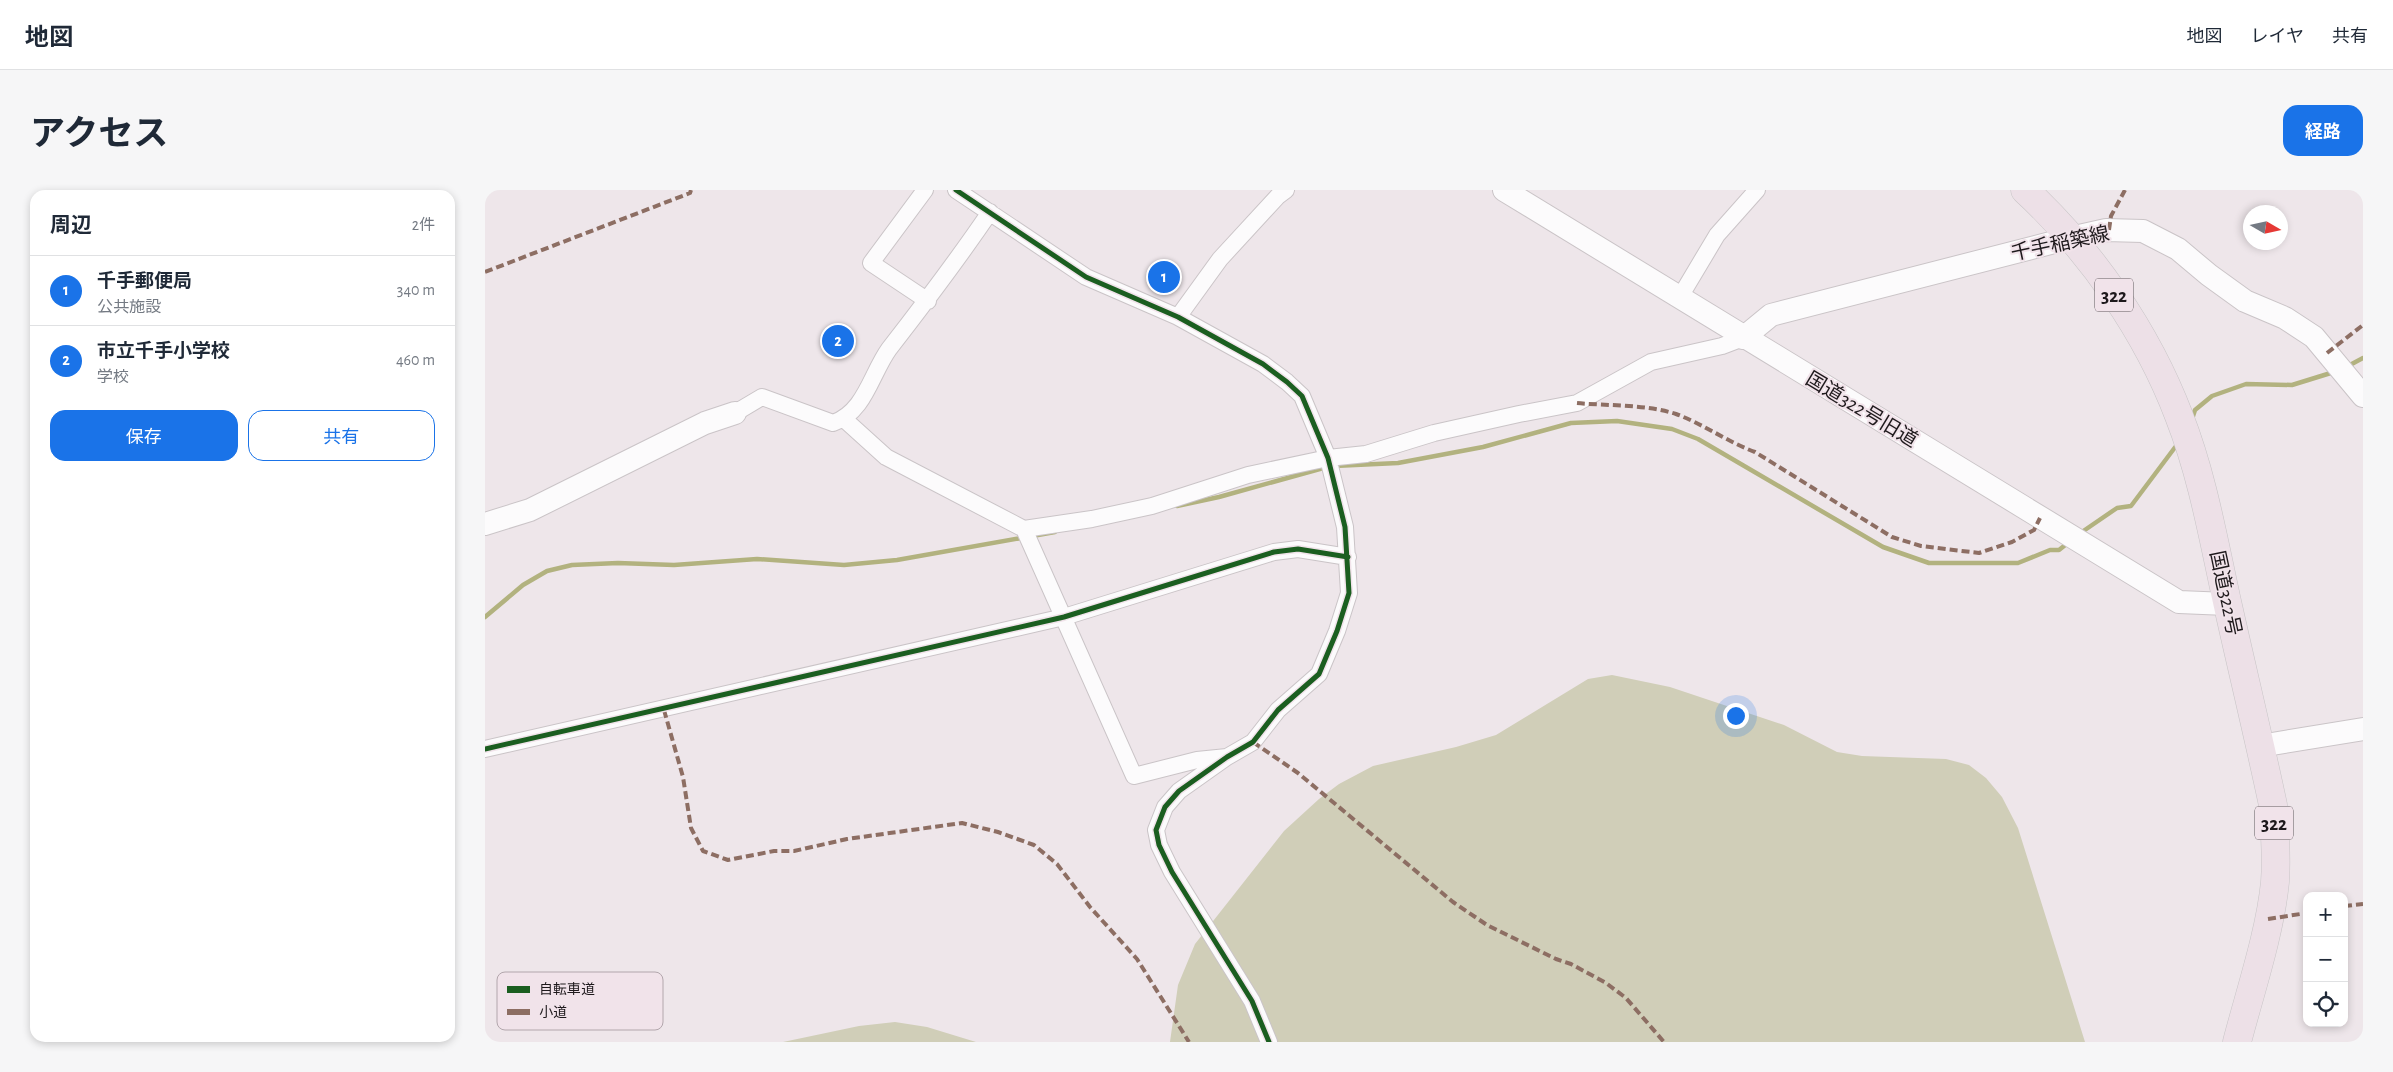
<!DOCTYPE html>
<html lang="ja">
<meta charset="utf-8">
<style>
body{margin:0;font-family:"Alegreya Sans","Noto Sans JP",sans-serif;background:#f6f6f7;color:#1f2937}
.controls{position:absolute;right:15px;bottom:15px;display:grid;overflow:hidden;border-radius:10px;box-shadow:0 2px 8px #0003}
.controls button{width:45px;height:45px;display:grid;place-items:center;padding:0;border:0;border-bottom:1px solid #e0e1e3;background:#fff;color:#1f2937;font:25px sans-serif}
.compass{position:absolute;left:1758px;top:15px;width:45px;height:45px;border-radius:50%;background:#fff;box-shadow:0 2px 8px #0003;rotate:99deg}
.you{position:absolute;left:1250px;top:525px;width:18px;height:18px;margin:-12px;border:4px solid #fff;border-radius:50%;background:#1a73e8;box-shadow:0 0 0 8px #1a73e833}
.badge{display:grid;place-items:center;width:32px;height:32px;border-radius:50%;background:#1a73e8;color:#fff;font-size:16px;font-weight:700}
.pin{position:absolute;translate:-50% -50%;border:2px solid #fff;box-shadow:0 1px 5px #0006}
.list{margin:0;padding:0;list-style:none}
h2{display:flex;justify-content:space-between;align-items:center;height:65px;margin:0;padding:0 20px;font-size:21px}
h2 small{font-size:16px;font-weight:400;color:#747a83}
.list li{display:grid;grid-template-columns:32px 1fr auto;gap:15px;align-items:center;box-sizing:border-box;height:70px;padding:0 20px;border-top:1px solid #e0e1e3}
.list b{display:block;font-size:19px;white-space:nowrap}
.list p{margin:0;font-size:16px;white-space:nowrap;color:#747a83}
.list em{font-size:16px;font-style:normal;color:#747a83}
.actions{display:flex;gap:10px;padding:15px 20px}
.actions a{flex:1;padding:11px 0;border:1px solid #1a73e8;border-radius:15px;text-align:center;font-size:18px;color:#1a73e8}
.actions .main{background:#1a73e8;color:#fff}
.icon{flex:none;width:28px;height:28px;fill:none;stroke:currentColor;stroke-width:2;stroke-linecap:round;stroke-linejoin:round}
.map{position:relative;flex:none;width:1878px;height:852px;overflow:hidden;border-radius:15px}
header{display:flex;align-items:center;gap:30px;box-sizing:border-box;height:70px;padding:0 25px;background:#fff;border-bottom:1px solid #e0e1e3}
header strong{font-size:24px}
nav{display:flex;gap:28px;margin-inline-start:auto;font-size:18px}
.intro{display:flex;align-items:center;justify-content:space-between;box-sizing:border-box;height:120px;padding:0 30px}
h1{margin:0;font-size:35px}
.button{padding:12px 22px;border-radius:15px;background:#1a73e8;color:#fff;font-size:18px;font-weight:700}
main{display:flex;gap:30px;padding:0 30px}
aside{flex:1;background:#fff;border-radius:15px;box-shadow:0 2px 8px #0003}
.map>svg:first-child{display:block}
.green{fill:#d0ceb8}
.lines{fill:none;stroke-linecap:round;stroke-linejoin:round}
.stream{stroke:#b2b27f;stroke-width:4.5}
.street-casing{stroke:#cac4c7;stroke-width:18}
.secondary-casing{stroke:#cac4c7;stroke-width:24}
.highway-casing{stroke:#c7c4c6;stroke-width:29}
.street{stroke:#fcfbfc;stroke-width:16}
.secondary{stroke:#fcfbfc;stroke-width:22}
.highway{stroke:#ede0e7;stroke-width:28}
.quiet{stroke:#8d6e63;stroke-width:4;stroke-dasharray:8 4;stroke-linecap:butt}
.cycleway-casing{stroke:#f1e3ea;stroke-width:8}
.cycleway{stroke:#1b5e20;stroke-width:5}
.labels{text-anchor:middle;stroke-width:4;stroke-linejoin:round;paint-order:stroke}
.shield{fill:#f1e3ea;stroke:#5d565a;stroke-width:1}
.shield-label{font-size:19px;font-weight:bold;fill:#1e191c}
.street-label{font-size:20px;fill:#1e191c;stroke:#f1e3ea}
.key{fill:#f1e3ea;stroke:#b2a6ac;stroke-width:1}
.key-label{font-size:14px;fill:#1e191c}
</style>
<header>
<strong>地図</strong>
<nav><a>地図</a><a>レイヤ</a><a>共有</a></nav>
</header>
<div class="intro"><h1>アクセス</h1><a class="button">経路</a></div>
<main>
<aside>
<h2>周辺<small>2件</small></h2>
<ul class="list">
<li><span class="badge">1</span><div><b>千手郵便局</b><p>公共施設</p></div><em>340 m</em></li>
<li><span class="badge">2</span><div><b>市立千手小学校</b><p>学校</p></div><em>460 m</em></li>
</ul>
<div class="actions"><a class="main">保存</a><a>共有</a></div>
</aside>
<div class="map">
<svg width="1878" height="852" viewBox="0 0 1878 852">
<rect width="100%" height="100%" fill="#eee6ea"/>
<!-- green -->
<path class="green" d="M 1127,485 L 1185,497 L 1299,535 L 1352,562 L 1377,566 L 1461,569 L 1484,575 L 1501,588 L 1517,607 L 1533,638 L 1600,852 L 685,852 L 693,795 L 710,754 L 799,641 L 834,609 L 854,594 L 888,576 L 971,557 L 1011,545 L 1103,489 Z
M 410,832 L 442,837 L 491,852 L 298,852 L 374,836 Z"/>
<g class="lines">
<!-- stream -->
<path class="stream" d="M 1863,176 L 1878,168
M 1707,229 L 1710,220 L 1727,206 L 1761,194 L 1807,195 L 1849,182
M 849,276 L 913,273 L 998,257 L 1086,233 L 1132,231 L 1187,239 L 1213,249 L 1398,357 L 1444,373 L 1533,373 L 1565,360 L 1574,360 L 1584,352
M 692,316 L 734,307 L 842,277
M 1594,344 L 1632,318 L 1646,316 L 1694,252
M 0,427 L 38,395 L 62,381 L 87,375 L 133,373 L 189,375 L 272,369 L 359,375 L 412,370 L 570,342"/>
<defs>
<path id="street" d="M 440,0 L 386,73 L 443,111
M 471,0 L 601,87 L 693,127 L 778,174 L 802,192 L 817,206 L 843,268 L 860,337 L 864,403 L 852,441 L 834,484 L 793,520 L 768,552 L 742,567 L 694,601 L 680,617 L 671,640 L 674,655 L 687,682 L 767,811 L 784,852
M 1195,107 L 1232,45 L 1272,0
M 693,127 L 735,69 L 793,6 L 801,0
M 250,223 L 277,207 L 348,233 C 380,222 386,184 404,159 C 439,114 473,69 505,22
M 359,229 L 401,267 L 539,339 L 649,586 L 712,570 L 742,567
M 539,339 L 607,329 L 667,316 L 763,285 L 843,268 L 881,264 L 949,243 L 1034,224 L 1092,213 L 1166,172 L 1237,156 L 1258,148
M 0,559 L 579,427 L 789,362 L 813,359 L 863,367"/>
<path id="secondary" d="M 1019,0 L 1694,412 L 1742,414
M 1258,148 L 1286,125 L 1585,48 L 1621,40 L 1658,41 L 1693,59 L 1724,85 L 1760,111 L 1800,128 L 1829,147 L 1878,206
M 0,334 L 45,320 L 220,233 L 250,223
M 1775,556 L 1878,539"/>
<path id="highway" d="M 1540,0 C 1606,61 1662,142 1694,226 C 1718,287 1729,353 1743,416 C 1758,483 1774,549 1788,615 C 1790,641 1792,666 1790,692 C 1785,743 1765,802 1752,852"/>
</defs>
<!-- street casing -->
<use href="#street" class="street-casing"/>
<!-- secondary casing -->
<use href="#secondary" class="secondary-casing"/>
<!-- highway casing -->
<use href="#highway" class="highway-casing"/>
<!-- street -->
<use href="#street" class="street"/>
<!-- secondary -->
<use href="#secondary" class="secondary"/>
<!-- highway -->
<use href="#highway" class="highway"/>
<!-- quiet -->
<path class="quiet" d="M 1624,40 L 1626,26 L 1640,0
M 0,82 L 205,3 L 206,0
M 1842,163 L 1878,135
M 1092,213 C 1123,216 1160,214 1191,224 C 1218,234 1243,252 1270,262 L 1407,347 L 1436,356 L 1494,363 L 1527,352 L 1549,340 L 1555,328
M 179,520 L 198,587 L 206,638 L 218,661 L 243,670 L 289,661 L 309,661 L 362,649 L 477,633 L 513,642 L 549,655 L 572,674 L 605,717 L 652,769 L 704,852
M 768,552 L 813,583 L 968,712 L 1002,735 L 1071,769 L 1086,774 L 1121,793 L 1141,808 L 1179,852
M 1859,716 L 1878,714
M 1783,729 L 1822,723"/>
<defs>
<path id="cycleway" d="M 471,0 L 601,87 L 693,127 L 778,174 L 802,192 L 817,206 L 843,268 L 860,337 L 864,403 L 852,441 L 834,484 L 793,520 L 768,552 L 742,567 L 694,601 L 680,617 L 671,640 L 674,655 L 687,682 L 767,811 L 784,852
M 0,559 L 579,427 L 789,362 L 813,359 L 863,367"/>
</defs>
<!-- cycleway casing -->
<use href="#cycleway" class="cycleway-casing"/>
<!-- cycleway -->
<use href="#cycleway" class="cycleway"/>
</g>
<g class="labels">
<!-- shield labels -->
<g class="shield">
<rect x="1610" y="88.5" width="38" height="33" rx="4"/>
<rect x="1770" y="616.5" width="38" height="33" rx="4"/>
</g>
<g class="shield-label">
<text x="1629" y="112">322</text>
<text x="1789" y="640">322</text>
</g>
<!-- street labels -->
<g class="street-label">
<text transform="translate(1575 53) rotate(-12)" y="7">千手稲築線</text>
<text transform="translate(1377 219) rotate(31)" y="7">国道322号旧道</text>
<text transform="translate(1741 403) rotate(78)" y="7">国道322号</text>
</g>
</g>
<!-- legend -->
<rect x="12" y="782" width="166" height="58" rx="8" class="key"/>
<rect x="22" y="796" width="23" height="7" fill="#1b5e20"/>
<rect x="22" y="819" width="23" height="6" fill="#8d6e63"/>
<g class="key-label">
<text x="54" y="804">自転車道</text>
<text x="54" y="827">小道</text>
</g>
</svg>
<div class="controls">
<button>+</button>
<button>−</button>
<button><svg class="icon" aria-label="locate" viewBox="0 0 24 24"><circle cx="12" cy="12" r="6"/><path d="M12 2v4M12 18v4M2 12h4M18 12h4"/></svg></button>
</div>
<svg class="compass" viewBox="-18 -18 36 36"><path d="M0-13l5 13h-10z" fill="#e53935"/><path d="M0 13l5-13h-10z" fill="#747a83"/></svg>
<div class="you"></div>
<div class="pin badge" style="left:679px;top:87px">1</div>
<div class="pin badge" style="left:353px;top:151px">2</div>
</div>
</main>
